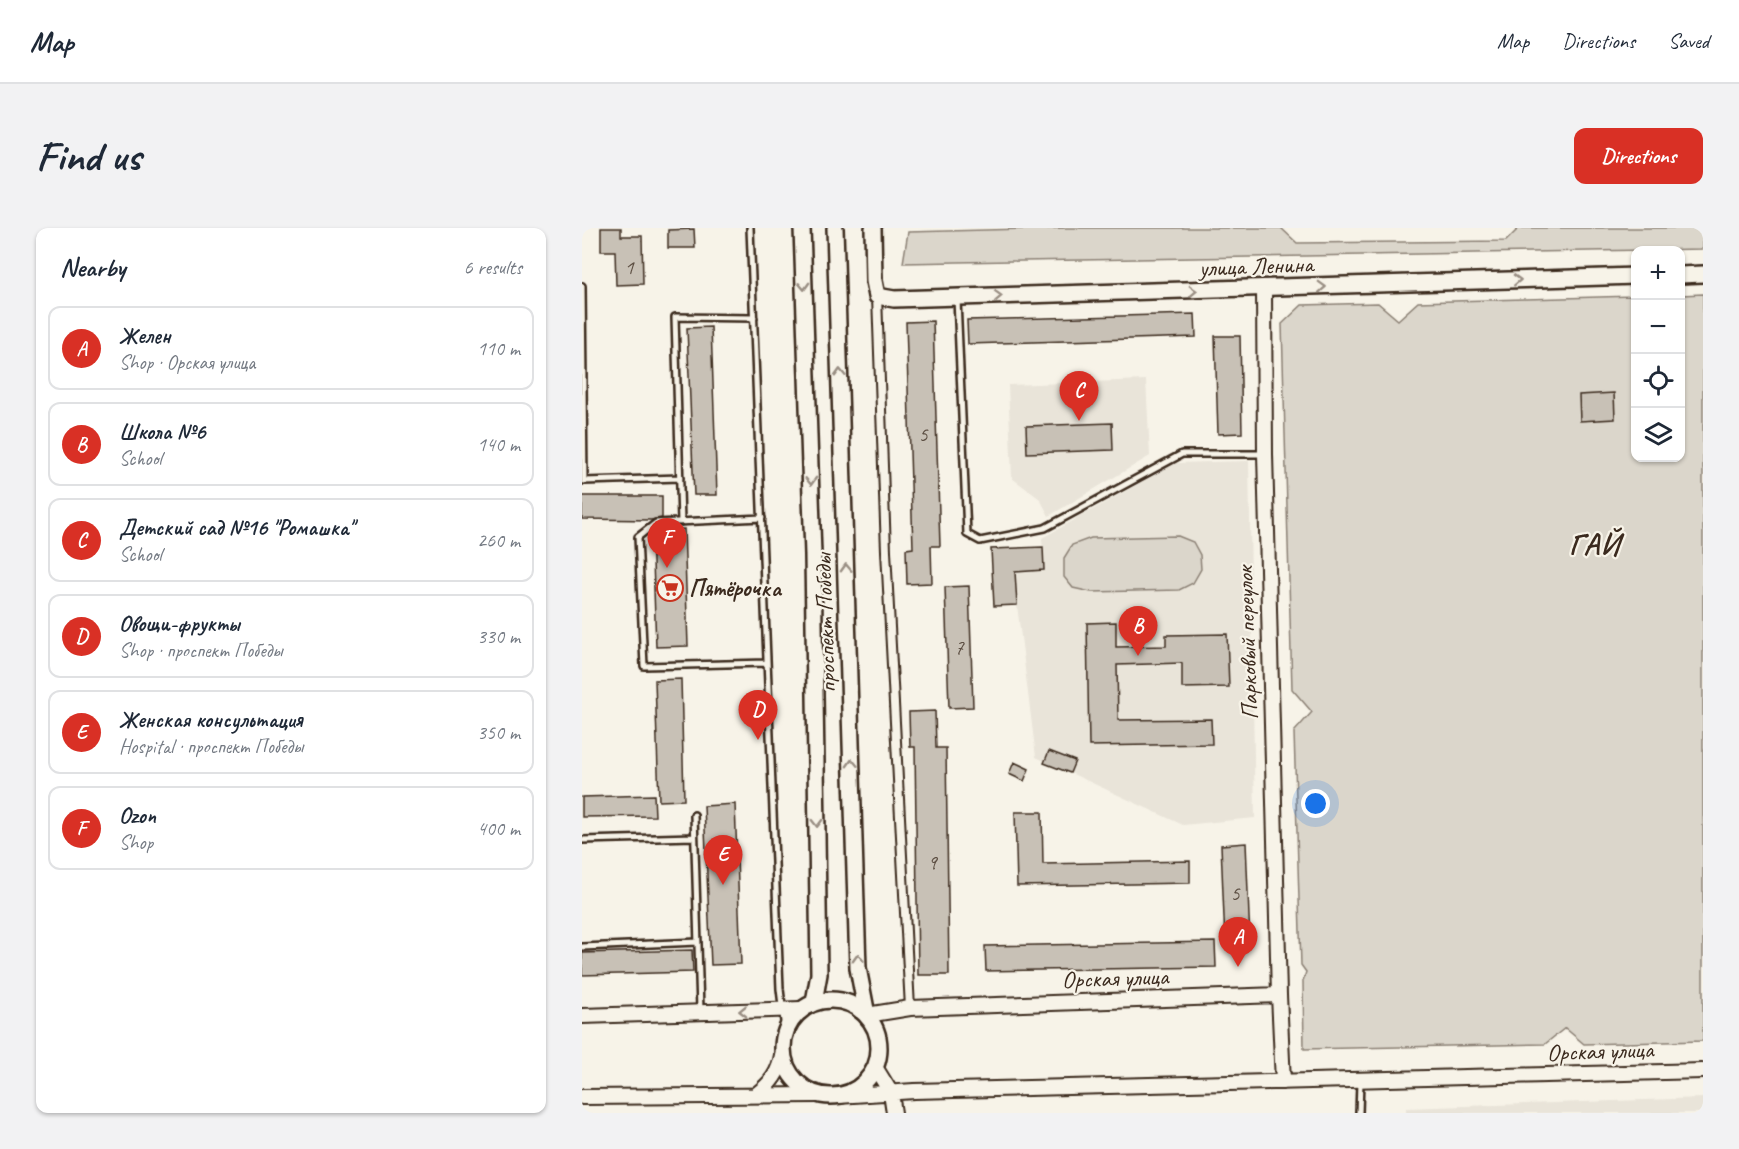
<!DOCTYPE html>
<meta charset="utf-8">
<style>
body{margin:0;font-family:Caveat,sans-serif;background:#f2f2f3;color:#1f2937}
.controls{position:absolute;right:18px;top:18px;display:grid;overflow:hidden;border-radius:12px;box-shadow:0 2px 4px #0004}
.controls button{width:54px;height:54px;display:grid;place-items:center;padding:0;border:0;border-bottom:2px solid #e0e1e3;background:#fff;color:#1f2937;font:30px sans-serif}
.you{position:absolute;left:734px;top:576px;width:21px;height:21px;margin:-15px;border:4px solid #fff;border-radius:50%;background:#1a73e8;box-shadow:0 0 0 9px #1a73e833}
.badge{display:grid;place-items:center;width:39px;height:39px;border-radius:50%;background:#d93025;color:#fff;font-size:20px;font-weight:700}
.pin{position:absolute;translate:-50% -50px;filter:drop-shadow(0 2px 3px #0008)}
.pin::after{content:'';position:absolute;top:32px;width:21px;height:18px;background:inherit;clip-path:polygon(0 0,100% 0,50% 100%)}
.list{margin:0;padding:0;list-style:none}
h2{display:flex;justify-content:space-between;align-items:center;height:78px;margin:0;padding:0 24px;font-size:26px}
h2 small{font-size:20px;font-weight:400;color:#747a83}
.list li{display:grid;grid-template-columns:39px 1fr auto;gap:18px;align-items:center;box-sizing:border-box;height:84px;margin:0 12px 12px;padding:0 12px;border:2px solid #e0e1e3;border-radius:12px}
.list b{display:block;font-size:22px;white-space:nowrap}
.list p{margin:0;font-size:20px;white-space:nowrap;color:#747a83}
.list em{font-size:20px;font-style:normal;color:#747a83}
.icon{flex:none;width:33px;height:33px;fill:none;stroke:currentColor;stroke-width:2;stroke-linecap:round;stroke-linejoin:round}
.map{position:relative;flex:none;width:1121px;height:885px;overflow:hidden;border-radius:12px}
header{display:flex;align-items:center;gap:36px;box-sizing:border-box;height:84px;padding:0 30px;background:#fff;border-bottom:2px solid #e0e1e3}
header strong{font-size:28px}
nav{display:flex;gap:33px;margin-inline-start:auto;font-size:21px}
.intro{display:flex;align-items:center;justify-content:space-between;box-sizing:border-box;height:144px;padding:0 36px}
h1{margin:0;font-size:42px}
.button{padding:15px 27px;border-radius:12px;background:#d93025;color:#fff;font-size:21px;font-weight:700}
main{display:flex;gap:36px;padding:0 36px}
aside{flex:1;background:#fff;border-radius:12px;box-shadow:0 2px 4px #0004}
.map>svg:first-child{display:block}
.built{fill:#e9e4d9}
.green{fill:#dbd6cb;stroke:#8b8074;stroke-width:1.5}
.building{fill:#c8c1b6;stroke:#3b2a1e;stroke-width:1.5}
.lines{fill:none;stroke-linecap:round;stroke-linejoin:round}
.service-casing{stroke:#3b2a1e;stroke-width:10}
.pedestrian-casing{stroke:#3b2a1e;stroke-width:12}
.tertiary-casing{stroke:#3b2a1e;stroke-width:18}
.secondary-casing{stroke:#3b2a1e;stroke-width:20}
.service{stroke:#f7f3e8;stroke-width:5}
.pedestrian{stroke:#f7f3e8;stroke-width:8}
.tertiary{stroke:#f7f3e8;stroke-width:14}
.secondary{stroke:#f7f3e8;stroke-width:15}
.oneway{stroke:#998e83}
.labels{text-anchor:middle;stroke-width:4.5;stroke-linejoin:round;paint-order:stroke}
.number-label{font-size:21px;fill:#5e5044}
.street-label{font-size:24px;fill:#3b2a1e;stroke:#f7f3e8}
.poi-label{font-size:24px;font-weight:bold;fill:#3b2a1e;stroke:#f7f3e8;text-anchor:start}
.district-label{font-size:30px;font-weight:bold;letter-spacing:1.5px;fill:#3b2a1e;stroke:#f7f3e8}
</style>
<header>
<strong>Map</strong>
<nav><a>Map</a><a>Directions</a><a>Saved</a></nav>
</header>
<div class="intro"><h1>Find us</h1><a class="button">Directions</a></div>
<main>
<aside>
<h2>Nearby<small>6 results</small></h2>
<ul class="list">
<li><span class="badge">A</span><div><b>Желен</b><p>Shop · Орская улица</p></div><em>110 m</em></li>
<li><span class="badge">B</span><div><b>Школа №6</b><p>School</p></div><em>140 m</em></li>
<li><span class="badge">C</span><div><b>Детский сад №16 &quot;Ромашка&quot;</b><p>School</p></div><em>260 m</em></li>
<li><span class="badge">D</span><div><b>Овощи-фрукты</b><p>Shop · проспект Победы</p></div><em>330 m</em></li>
<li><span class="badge">E</span><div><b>Женская консультация</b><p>Hospital · проспект Победы</p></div><em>350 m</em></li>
<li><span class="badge">F</span><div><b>Ozon</b><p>Shop</p></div><em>400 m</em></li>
</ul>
</aside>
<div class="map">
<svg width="1121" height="885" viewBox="0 0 1121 885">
<rect width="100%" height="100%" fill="#f7f3e8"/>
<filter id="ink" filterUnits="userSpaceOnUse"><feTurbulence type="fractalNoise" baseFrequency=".0167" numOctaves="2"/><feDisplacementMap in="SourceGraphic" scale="12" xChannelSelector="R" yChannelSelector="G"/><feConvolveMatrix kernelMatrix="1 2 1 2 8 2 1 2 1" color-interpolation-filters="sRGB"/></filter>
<g filter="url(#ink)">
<!-- built -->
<path class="built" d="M 564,152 L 568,228 L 467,288 L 458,271 L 430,250 L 426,157 Z
M 667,233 L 673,590 L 601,597 L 454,529 L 435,377 L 433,344 L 462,342 L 460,310 L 594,235 Z
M 1121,870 L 1121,885 L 824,885 L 824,880 Z"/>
<!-- green -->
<path class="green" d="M 485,0 L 699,0 L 715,15 L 924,13 L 937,0 L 1121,0 L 1121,21 L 321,35 L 326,4 Z
M 1121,66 L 1121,813 L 1002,816 L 983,800 L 963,816 L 722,821 L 721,753 L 724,744 L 719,737 L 712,504 L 730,484 L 710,461 L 700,96 L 720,77 L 796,75 L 816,92 L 836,74 L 1053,68 L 1054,230 L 1098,230 L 1099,67 Z
M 596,308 L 611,314 L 618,327 L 619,341 L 611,355 L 597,362 L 509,364 L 491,360 L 482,349 L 482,330 L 490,317 L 509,310 Z"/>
<!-- building -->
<path class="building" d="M 19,0 L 39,0 L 39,8 L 60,8 L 61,56 L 34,57 L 33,23 L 19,23 Z
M 112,1 L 113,20 L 86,20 L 86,2 Z
M 613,86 L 614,109 L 386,116 L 385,92 Z
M 351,93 L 358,318 L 349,318 L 350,355 L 325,356 L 324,321 L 331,320 L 324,94 Z
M 129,99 L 135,267 L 112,267 L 105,100 Z
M 633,108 L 658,108 L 660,205 L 636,206 Z
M 1032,165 L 1033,191 L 998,193 L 997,167 Z
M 530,195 L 531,222 L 445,225 L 444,198 Z
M 0,268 L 80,268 L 80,290 L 69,292 L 0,291 Z
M 76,300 L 80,300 L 80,302 L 102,301 L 106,418 L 74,419 L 70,304 Z
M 461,319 L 462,342 L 433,344 L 435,377 L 412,378 L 409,321 Z
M 387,358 L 391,479 L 367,480 L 363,359 Z
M 534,394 L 534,419 L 584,418 L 584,407 L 645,406 L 647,459 L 600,460 L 600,435 L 535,437 L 536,492 L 629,491 L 630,516 L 507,518 L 505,395 Z
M 99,451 L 102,572 L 77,573 L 73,452 Z
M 353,483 L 354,520 L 364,520 L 367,747 L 336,747 L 333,519 L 328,519 L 327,484 Z
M 467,523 L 493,533 L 488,545 L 462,535 Z
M 432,534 L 447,541 L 442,553 L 427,546 Z
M 72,567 L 73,588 L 0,589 L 0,569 Z
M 153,576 L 159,736 L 129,737 L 122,578 Z
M 433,584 L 460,584 L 461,636 L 608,633 L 608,655 L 435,658 Z
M 664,615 L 668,713 L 643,714 L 639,617 Z
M 633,714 L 634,739 L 404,743 L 403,718 Z
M 110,722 L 111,744 L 0,747 L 0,725 Z"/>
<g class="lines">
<defs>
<path id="service" d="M 168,0 L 198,761 L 203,802
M 0,58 L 2,253 L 98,250
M 375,71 L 385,306 L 398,313 L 463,300 L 600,226 L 682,226
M 180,290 L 74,295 L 56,309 L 62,438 L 185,435
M 99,294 L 93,89 L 172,90
M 112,587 L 118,782
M 0,612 L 112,609
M 0,719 L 116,714
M 777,885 L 778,854"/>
<path id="pedestrian" d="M 295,68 L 304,323 L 328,780"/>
<path id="tertiary" d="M 682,61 L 683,226 L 697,767 L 701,854
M 285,787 L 328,780 L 697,767
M 0,788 L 219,781
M 293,839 L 309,865 L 312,885
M 175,866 C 189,855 197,845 200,827
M 256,868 L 332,863 L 1121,843
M 0,869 L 236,867"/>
<path id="secondary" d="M 220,0 L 231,327 L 237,746 L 232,774
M 253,0 L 276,740 L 285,787
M 291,0 L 292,53 L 295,68 L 312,71 L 1054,48
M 1098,47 L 1121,46
M201 820a48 48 0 1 1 96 0a48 48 0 1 1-96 0Z"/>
</defs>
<!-- service casing -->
<use href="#service" class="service-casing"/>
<!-- pedestrian casing -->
<use href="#pedestrian" class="pedestrian-casing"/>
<!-- tertiary casing -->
<use href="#tertiary" class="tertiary-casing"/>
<!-- secondary casing -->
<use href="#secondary" class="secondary-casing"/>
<!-- service -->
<use href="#service" class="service"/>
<!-- pedestrian -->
<use href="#pedestrian" class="pedestrian"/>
<!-- tertiary -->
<use href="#tertiary" class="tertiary"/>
<!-- secondary -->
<use href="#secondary" class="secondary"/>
</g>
<!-- one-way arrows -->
<defs><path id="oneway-chevron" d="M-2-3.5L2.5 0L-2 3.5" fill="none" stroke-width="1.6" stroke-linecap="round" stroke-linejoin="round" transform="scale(1.5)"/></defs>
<g class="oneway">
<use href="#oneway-chevron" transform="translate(935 52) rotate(-2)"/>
<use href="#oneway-chevron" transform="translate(222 58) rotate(88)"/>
<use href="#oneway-chevron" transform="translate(740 59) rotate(-2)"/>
<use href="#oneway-chevron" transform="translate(611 63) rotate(-2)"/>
<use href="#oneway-chevron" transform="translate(416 68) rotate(-2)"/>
<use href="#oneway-chevron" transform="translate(258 145) rotate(-92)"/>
<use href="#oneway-chevron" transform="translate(229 253) rotate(88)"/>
<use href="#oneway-chevron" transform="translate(264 340) rotate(-92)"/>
<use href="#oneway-chevron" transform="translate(270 535) rotate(-92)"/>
<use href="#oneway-chevron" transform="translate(235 595) rotate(89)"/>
<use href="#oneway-chevron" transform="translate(276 730) rotate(-92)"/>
<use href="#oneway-chevron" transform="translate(161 783) rotate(179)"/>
</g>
</g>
<!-- icons -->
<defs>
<symbol id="supermarket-ring" viewBox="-11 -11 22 22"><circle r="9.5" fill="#f7f3e8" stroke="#c8321e" stroke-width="1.5"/><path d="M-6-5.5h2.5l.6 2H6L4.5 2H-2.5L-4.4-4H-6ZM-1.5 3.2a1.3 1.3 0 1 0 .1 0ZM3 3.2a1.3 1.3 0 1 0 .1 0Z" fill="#c8321e"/></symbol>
</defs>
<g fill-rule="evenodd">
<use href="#supermarket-ring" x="73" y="345" width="30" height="30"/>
</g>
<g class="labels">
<!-- number labels -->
<g class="number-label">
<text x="47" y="46">1</text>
<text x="341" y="213">5</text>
<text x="377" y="426">7</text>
<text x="350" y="641">9</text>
<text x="653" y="672">5</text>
</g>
<!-- street labels -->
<g class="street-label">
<text transform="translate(674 38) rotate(-2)" y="8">улица Ленина</text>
<text transform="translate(243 395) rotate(-92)" y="8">проспект Победы</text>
<text transform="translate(665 415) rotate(-92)" y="8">Парковый переулок</text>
<text transform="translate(533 750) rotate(-2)" y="8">Орская улица</text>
<text transform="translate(1018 823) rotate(-2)" y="8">Орская улица</text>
</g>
<!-- poi labels -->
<g class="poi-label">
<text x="107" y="368">Пятёрочка</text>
</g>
<!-- district labels -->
<g class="district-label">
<text x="1013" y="326">ГАЙ</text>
</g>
</g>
</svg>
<div class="controls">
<button>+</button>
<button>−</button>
<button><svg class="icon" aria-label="locate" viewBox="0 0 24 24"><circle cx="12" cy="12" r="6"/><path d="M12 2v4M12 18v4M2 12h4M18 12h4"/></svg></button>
<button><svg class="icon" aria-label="layers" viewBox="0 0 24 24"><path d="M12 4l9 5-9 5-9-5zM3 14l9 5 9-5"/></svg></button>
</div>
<div class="you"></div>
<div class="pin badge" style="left:656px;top:739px">A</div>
<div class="pin badge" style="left:556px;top:428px">B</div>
<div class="pin badge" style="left:497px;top:193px">C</div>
<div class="pin badge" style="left:176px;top:512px">D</div>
<div class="pin badge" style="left:141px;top:657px">E</div>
<div class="pin badge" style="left:85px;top:340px">F</div>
</div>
</main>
